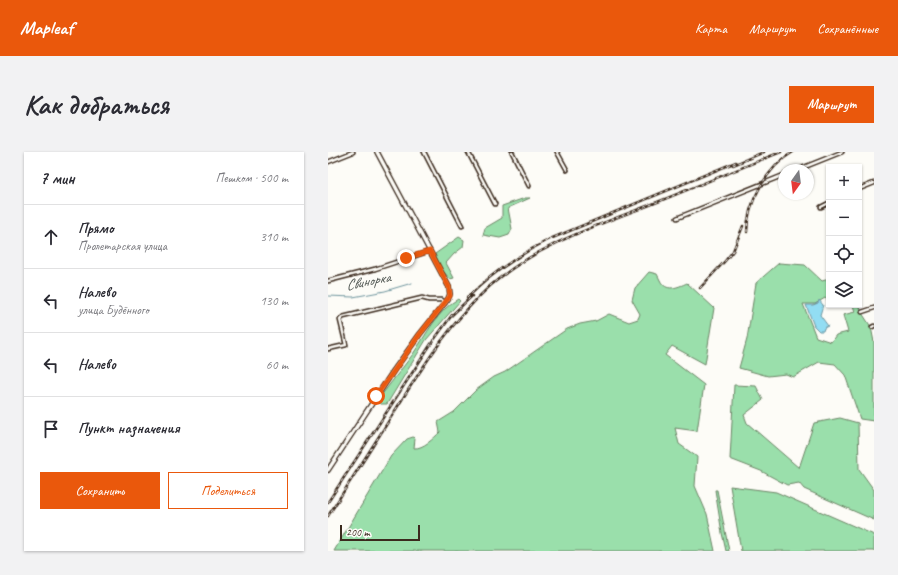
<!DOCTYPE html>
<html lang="ru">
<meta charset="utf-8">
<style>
body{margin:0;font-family:Caveat,sans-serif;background:#f2f2f3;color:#2b2b33}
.controls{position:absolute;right:12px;top:12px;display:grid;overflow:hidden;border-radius:0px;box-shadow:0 1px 3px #0004}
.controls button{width:36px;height:36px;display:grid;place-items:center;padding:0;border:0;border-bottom:1px solid #e1e1e2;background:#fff;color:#2b2b33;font:20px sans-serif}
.compass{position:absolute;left:450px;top:12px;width:36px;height:36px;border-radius:50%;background:#fff;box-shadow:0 1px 3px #0004;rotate:194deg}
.scale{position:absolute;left:12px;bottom:10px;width:80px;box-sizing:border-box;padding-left:4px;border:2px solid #3b2a1e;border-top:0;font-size:11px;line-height:14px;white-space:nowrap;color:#3b2a1e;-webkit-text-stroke:3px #fdfcf7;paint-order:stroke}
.stop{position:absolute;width:12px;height:12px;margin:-9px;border:3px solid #ea580c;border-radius:50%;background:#fff}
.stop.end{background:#ea580c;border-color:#fff;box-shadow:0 1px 4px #0008}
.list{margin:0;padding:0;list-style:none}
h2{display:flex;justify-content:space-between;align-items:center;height:52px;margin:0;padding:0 16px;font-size:17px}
h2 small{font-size:13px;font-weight:400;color:#7c7c81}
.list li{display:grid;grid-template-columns:26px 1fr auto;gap:12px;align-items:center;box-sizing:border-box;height:64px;padding:0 16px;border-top:1px solid #e1e1e2}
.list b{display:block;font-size:15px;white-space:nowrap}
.list p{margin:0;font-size:13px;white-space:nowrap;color:#7c7c81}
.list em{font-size:13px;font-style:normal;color:#7c7c81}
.actions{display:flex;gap:8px;padding:12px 16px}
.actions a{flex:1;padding:9px 0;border:1px solid #ea580c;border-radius:0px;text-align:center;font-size:14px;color:#ea580c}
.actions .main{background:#ea580c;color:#fff}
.icon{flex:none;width:22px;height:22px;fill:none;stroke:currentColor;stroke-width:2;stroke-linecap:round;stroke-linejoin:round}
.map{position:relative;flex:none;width:546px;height:399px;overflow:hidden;border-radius:0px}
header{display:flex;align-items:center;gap:24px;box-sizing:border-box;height:56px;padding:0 20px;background:#ea580c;color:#fff}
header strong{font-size:19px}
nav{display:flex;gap:22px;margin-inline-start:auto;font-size:14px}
.intro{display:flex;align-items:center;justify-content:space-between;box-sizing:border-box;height:96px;padding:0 24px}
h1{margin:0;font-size:28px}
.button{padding:10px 18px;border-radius:0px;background:#ea580c;color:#fff;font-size:14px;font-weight:700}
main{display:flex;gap:24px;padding:0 24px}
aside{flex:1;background:#fff;border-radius:0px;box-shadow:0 1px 3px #0004}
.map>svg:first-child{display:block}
.green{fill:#9adfab;stroke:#6a8464}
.water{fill:#92ddf3;stroke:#6f959e}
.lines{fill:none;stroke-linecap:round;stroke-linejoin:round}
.stream{stroke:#6f959e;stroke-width:1}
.minor-casing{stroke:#3b2a1e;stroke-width:5.5}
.secondary-casing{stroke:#3b2a1e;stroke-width:6}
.minor{stroke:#fdfcf7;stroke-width:2.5}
.secondary{stroke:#fdfcf7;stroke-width:3.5}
.rail-casing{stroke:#3b2a1e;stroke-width:2.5}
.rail{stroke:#fdfcf7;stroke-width:1;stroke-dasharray:3;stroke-linecap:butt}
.route{stroke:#ea580c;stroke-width:5}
.labels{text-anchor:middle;stroke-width:3.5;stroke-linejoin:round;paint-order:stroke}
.water-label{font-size:15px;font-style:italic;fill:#515753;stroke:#fdfcf7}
</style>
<header>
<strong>Mapleaf</strong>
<nav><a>Карта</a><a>Маршрут</a><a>Сохранённые</a></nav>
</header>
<div class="intro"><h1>Как добраться</h1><a class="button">Маршрут</a></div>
<main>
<aside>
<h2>7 мин<small>Пешком · 500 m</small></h2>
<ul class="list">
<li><svg class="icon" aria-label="ahead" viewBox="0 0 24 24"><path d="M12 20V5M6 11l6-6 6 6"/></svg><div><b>Прямо</b><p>Пролетарская улица</p></div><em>310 m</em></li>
<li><svg class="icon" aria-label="left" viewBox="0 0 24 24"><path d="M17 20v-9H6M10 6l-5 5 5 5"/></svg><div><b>Налево</b><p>улица Будённого</p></div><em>130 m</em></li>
<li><svg class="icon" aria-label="left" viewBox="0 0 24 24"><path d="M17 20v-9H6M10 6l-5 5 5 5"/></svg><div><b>Налево</b></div><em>60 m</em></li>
<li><svg class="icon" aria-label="arrive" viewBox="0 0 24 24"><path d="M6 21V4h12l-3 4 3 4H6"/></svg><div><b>Пункт назначения</b></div></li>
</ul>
<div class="actions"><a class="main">Сохранить</a><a>Поделиться</a></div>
</aside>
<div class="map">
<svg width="546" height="399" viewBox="0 0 546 399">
<rect width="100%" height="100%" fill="#fdfcf7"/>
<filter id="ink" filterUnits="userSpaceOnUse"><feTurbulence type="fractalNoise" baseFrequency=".025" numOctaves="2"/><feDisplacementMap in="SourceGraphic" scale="8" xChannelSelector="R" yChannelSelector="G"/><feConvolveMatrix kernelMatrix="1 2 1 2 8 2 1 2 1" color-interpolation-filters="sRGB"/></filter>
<g filter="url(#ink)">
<!-- green -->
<path class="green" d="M 197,46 L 202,46 L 180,56 L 184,77 L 181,83 L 172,86 L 155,83 L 157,76 L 174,66 L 174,54 Z
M 131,85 L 136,88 L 135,95 L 126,102 L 118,111 L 126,126 L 122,127 L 114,118 L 107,102 Z
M 451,111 L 477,113 L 494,129 L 501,127 L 501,149 L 497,146 L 487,152 L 475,152 L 488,185 L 503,190 L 508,183 L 520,180 L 515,163 L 527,160 L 525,153 L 531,152 L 534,161 L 543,175 L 546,190 L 546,269 L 532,267 L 517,223 L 507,212 L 491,210 L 465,225 L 458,222 L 440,224 L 411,216 L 419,187 L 428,131 Z
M 321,120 L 329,122 C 330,124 331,126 332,128 C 338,141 350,135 359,131 L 386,156 L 377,212 L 344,194 L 337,203 L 376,233 L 369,279 L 347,276 L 351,292 L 369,305 L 367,334 L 379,362 L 387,399 L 6,399 L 63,304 L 79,287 L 85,285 L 87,287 L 86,296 C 95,297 106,286 112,280 L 110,270 L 126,260 L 148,238 L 166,225 L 177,220 L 239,177 L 252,172 L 268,169 L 281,162 L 301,170 L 310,167 L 312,162 L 304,148 L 307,136 Z
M 130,147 L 132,149 L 98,188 L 59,252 L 53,252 L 49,249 C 61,233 73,218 85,202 C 98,183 110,158 130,147 Z
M 406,233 L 428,234 L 435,248 L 416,263 L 419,271 L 471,316 L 486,271 L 512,266 L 530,271 L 531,317 L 546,338 L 546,368 L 476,337 L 471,331 L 459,333 L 433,319 L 402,307 Z
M 402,334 L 448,340 L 546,383 L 546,399 L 413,399 Z
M 387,338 L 389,338 L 401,399 L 398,399 L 394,381 Z"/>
<!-- water -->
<path class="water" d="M 491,148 L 495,153 L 492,163 L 500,174 L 496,176 L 495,179 L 491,179 L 486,174 L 478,153 L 485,153 L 490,151 Z"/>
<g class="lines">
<!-- stream -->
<path class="stream" d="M 0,144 L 25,145 L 57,139 L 84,131"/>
<defs>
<path id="minor" d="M 96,0 L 134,74
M 140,0 L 167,52
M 184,0 L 201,34
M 229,0 L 239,18
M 0,10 L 25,0
M 469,18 L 514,0
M 531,37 L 546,31
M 493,55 L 501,51
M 349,66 L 456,23
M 0,129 L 47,117 L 102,99
M 534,160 L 546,156
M 544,175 L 546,174
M 0,197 L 18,193 L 12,168 L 15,165 L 94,146 L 101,148 L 114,148 L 117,151"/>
<path id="secondary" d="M 0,318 L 66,218 L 92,182 L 120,147 L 122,142 L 121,135 L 49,0"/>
</defs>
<!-- minor casing -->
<use href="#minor" class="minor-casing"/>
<!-- secondary casing -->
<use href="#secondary" class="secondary-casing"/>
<!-- minor -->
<use href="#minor" class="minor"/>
<!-- secondary -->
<use href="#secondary" class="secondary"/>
<defs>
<path id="rail" d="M 405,13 L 436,0
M 419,80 C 419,51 439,15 465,0
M 372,136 L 397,109 L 405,99 L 415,74
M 139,146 C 165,120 190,103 222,87 L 408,10
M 0,350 L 103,192 L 124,163 L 144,144
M 0,364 C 23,328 47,291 70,254 C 97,211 124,169 162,134 C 209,92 274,72 332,49 C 372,33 412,16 453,0"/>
</defs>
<!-- rail casing -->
<use href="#rail" class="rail-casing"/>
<!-- rail -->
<use href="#rail" class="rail"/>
</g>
</g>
<g class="lines" filter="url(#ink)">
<!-- route -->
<path class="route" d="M 48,244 L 92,182 L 122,144 L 121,135 L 102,99 L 78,106"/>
</g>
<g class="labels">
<!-- water labels -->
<g class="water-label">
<text transform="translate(40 129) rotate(-11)" y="5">Свинорка</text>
</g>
</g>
</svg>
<div class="controls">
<button>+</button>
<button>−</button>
<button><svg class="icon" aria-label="locate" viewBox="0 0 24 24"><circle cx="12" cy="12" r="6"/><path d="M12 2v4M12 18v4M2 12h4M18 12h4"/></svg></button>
<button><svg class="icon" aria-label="layers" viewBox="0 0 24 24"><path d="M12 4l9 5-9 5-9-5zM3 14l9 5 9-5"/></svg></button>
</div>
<svg class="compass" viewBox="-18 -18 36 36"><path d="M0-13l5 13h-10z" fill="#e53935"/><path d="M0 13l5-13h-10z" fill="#7c7c81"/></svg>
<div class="scale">200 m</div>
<div class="stop" style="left:48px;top:244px"></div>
<div class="stop end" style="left:78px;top:106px"></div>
</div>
</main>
